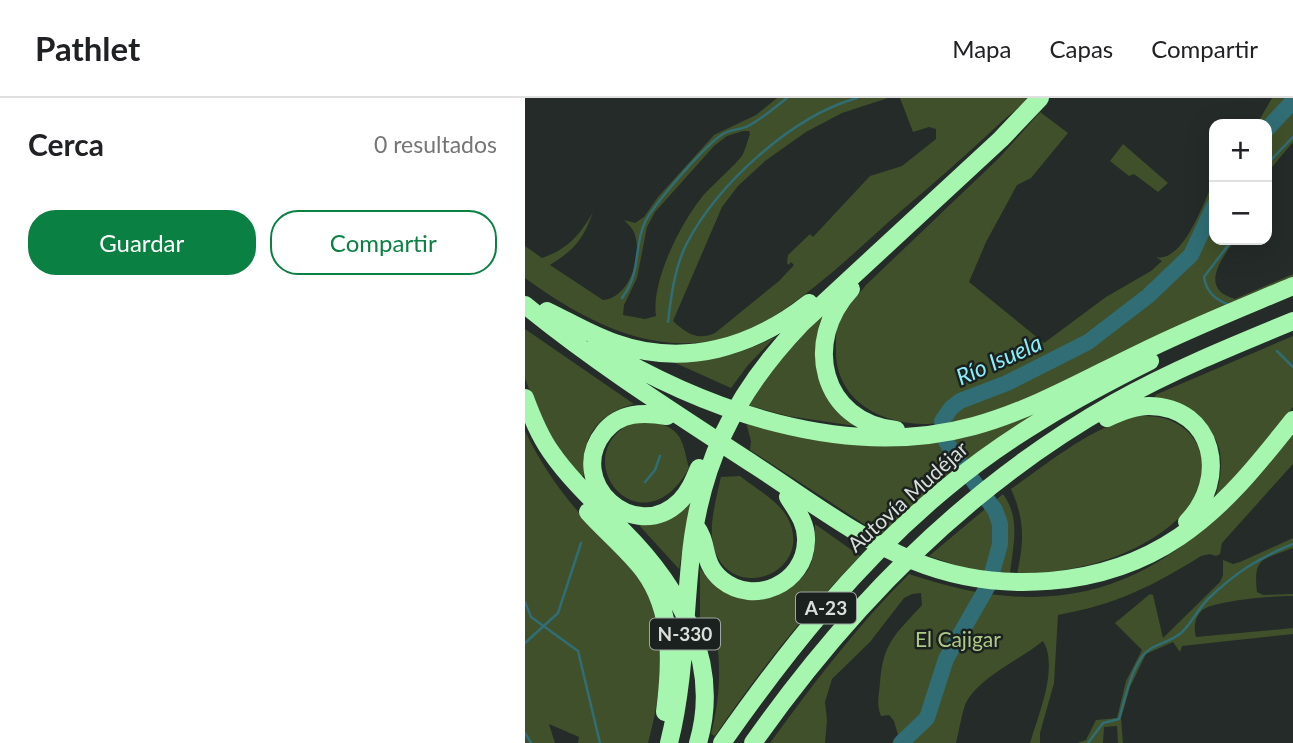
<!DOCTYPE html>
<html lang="es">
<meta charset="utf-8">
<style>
body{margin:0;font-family:Lato,sans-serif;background:#f6f6f6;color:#202124}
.controls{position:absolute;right:21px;top:21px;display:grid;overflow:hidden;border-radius:14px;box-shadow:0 7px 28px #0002}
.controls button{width:63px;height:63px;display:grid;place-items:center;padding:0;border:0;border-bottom:2px solid #e0e0e0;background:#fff;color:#202124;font:35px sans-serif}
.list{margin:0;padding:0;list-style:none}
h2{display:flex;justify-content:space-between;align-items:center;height:91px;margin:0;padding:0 28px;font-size:30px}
h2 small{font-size:23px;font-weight:400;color:#757577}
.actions{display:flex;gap:14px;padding:21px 28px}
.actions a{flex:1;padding:16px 0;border:2px solid #0b8043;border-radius:28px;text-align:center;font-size:24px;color:#0b8043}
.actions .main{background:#0b8043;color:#fff}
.map{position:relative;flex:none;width:768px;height:645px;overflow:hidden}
header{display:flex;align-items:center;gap:42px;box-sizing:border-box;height:98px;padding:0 35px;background:#fff;border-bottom:2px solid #e0e0e0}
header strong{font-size:33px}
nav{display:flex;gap:38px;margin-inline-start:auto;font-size:24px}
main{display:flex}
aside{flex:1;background:#fff}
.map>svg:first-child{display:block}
.green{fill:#40502a;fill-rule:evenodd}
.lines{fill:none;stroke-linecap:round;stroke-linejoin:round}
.stream{stroke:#306d74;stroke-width:2.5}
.river{stroke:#306d74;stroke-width:16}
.highway{stroke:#a7f6b0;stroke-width:18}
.labels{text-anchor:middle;stroke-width:5;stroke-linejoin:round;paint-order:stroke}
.shield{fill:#1a211e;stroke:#a0a6a3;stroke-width:2}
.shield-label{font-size:19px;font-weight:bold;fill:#dadfdc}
.street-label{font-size:21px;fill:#dadfdc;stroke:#1a211e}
.park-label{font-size:21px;fill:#adca88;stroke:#1a211e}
.water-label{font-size:23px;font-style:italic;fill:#8cedfa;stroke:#1a211e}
</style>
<header>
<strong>Pathlet</strong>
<nav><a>Mapa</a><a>Capas</a><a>Compartir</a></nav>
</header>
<main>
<aside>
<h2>Cerca<small>0 resultados</small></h2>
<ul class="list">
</ul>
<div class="actions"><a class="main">Guardar</a><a>Compartir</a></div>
</aside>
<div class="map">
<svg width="768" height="645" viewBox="0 0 768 645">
<rect width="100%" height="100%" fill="#242b28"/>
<!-- green -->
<path class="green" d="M 252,0 L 363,0 L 317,15 L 281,34 L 240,63 L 213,88 L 197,109 L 148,223 C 161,235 172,243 190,235 L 254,183 L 269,167 L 266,164 L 264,167 L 262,165 L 263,157 L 285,136 L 288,139 L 345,78 L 377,68 L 411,41 L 411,31 L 404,29 L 388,34 L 375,0 L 502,0 C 494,11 481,19 471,29 C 440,58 408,86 376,113 C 335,149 295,189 249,218 C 160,274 76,235 0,180 L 0,148 L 17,160 C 43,151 55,137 68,114 C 58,142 50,151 25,167 L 78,202 C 103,200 116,163 111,141 C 110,133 105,128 99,122 L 110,125 L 119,119 L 133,99 L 189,37 L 231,17 ZM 218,33 L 224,33 L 225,36 C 223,42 220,52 218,56 C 215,63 184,90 177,99 C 155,126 126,184 131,218 L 120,221 L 98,217 L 99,207 L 112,180 L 122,129 L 130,114 L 189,48 L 202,38 Z
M 747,0 L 768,0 L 768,44 L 742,75 L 742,26 L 732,26 Z
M 515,14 L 543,35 L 506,80 L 492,87 L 461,144 L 444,184 L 519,245 L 581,199 L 626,173 L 637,163 L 631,159 C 659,165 679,102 689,83 L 689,142 L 710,142 C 697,160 673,191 710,201 L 768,176 L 768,184 C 710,210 652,237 593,263 C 534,289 469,324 403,326 C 359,327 314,305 311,258 C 311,247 310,236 313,226 C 318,211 332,199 341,187 L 474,60 Z
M 598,46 L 643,85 L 633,94 L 609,76 L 604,78 L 585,63 Z
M 298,215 C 282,265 291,294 330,328 L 263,318 L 222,307 L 257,258 Z
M 0,231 L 109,306 C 73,315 55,340 59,377 L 56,379 L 22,334 L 0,281 Z
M 768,238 L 768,309 L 730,357 L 690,400 C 696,381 701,354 687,336 C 679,327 643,309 631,301 L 630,297 Z
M 250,239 L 223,267 L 206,290 L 148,264 C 191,261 210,259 250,239 Z
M 526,307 C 464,345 407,385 356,437 L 225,352 L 226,343 L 220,321 L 332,345 Z
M 612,318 C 623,318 634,318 644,322 C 688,339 685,391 655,419 C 612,460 550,475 492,476 C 499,443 500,422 486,391 C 526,363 565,330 612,318 Z
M 131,324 C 159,333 157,344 164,370 C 122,447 53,377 91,336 C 95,332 102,326 109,325 C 116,323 124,324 131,324 Z
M 0,333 C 15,364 33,391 56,417 C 74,436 97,453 111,475 C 144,524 138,590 123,645 L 53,645 L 54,639 L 24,626 L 30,645 L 0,645 Z
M 768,335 L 768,366 L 697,445 L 695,456 L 691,458 L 685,456 L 676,458 C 626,489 592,506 533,517 L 529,585 L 515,635 L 515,645 L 505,645 C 513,618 534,569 518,543 C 495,562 452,580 440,607 C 436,619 434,633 431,645 L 367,645 L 373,637 L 369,623 L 364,617 L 356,618 C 351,606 354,597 355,585 C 358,544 371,536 397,507 L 396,495 L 387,496 L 379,500 L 345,544 L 307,581 L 300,604 L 302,622 L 300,645 L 245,645 C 288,586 332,528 384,476 C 562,537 659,472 768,335 Z
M 215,378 C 231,391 258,405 265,425 C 285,476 208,504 190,453 C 182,431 191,402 196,379 Z
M 478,396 C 496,420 488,448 485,475 L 439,470 L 404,458 Z
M 162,403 L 166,405 L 154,471 L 112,425 Z
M 290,426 L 335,458 C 281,514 234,573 190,638 L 186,636 C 196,594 196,569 190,526 L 175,525 L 175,470 C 198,503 237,514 270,486 C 277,480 283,474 286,465 C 291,453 290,439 290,426 Z
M 768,440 L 768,450 C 738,462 728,458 732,494 L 738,497 L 768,496 L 768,498 C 747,498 699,502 681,510 C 670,515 668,529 671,539 L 768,530 L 768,536 L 657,548 L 655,554 L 648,544 L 621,556 L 605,589 L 596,620 L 598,645 L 593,645 L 592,628 L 579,629 L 578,645 L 552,645 L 561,642 L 571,622 L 592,620 L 601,583 L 617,552 L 590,525 L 625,496 L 628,497 L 638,540 L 695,484 L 698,477 L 698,462 L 708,466 L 715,464 Z"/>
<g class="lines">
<!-- stream -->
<path class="stream" d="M 742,66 L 768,39
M 97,200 C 117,173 108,150 120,124 C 130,105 180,47 198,36 C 206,31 215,32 223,28 C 237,21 250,9 262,0
M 705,207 C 692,203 681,194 679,179 L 707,142
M 143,224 C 146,198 150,168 162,145 C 193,86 267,18 332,0
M 752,253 L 768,269
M 120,384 L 130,372 L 135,358
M 0,504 L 6,519 L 53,553 L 75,645
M 0,545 L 33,515 L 56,445
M 0,635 L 6,645
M 563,645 L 578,625 L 594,621 C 600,601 604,579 616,560 C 625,546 643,546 656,535 C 666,526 673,511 683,501 C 710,475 733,460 768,446"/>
<!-- river -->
<path class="river" d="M 742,31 L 768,3
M 376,645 L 402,620 L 421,561 L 464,486 L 475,446 L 475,426 L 470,412 L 429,357 L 421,343 L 417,323 L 426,310 L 435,303 L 482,285 L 563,244 L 623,198 L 666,157 L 689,108"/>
<!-- highway -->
<path class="highway" d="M 326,191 C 277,243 296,324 371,332
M 0,207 C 72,266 153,317 231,368 C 282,401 332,440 389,463 C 473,497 579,490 654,439 C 700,408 734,365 768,322
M 22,213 C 45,224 66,237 90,245 C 160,270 228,249 284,205
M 71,247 C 181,313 320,363 449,328 C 507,312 559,282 613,256 C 663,231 716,210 768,188
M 0,300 C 7,319 14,337 26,354 C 46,383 73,407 98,433 C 154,489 197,564 173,645
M 142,318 C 118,314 95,314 79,334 C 39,384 110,448 155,403 C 164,394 169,382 174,370
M 582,320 C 595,314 609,308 624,308 C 690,309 704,381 662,424
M 63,414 C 81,434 103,452 119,473 C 149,514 146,567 140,614
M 171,429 C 184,445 176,465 197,482 C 229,508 280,486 281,443 C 282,426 272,413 263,399
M 144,645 C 159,586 159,526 165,466 C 173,369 209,296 276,226 L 476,41 L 515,0
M 197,645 C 262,552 334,462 421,390 C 483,338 553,299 625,263
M 228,645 C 325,507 442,388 589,305 C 646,273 707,248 768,223"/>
</g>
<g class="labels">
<!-- shield labels -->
<g class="shield">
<rect x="271" y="494.5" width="60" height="31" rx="5"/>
<rect x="125" y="520.5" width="70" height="31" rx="5"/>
</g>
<g class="shield-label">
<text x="301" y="517">A-23</text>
<text x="160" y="543">N-330</text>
</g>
<!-- street labels -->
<g class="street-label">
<text transform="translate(383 399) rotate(-42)" y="7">Autovía Mudéjar</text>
</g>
<!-- park labels -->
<g class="park-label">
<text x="433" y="549">El Cajigar</text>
</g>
<!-- water labels -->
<g class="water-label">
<text transform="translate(474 262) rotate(-24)" y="8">Río Isuela</text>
</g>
</g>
</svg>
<div class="controls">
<button>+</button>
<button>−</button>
</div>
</div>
</main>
